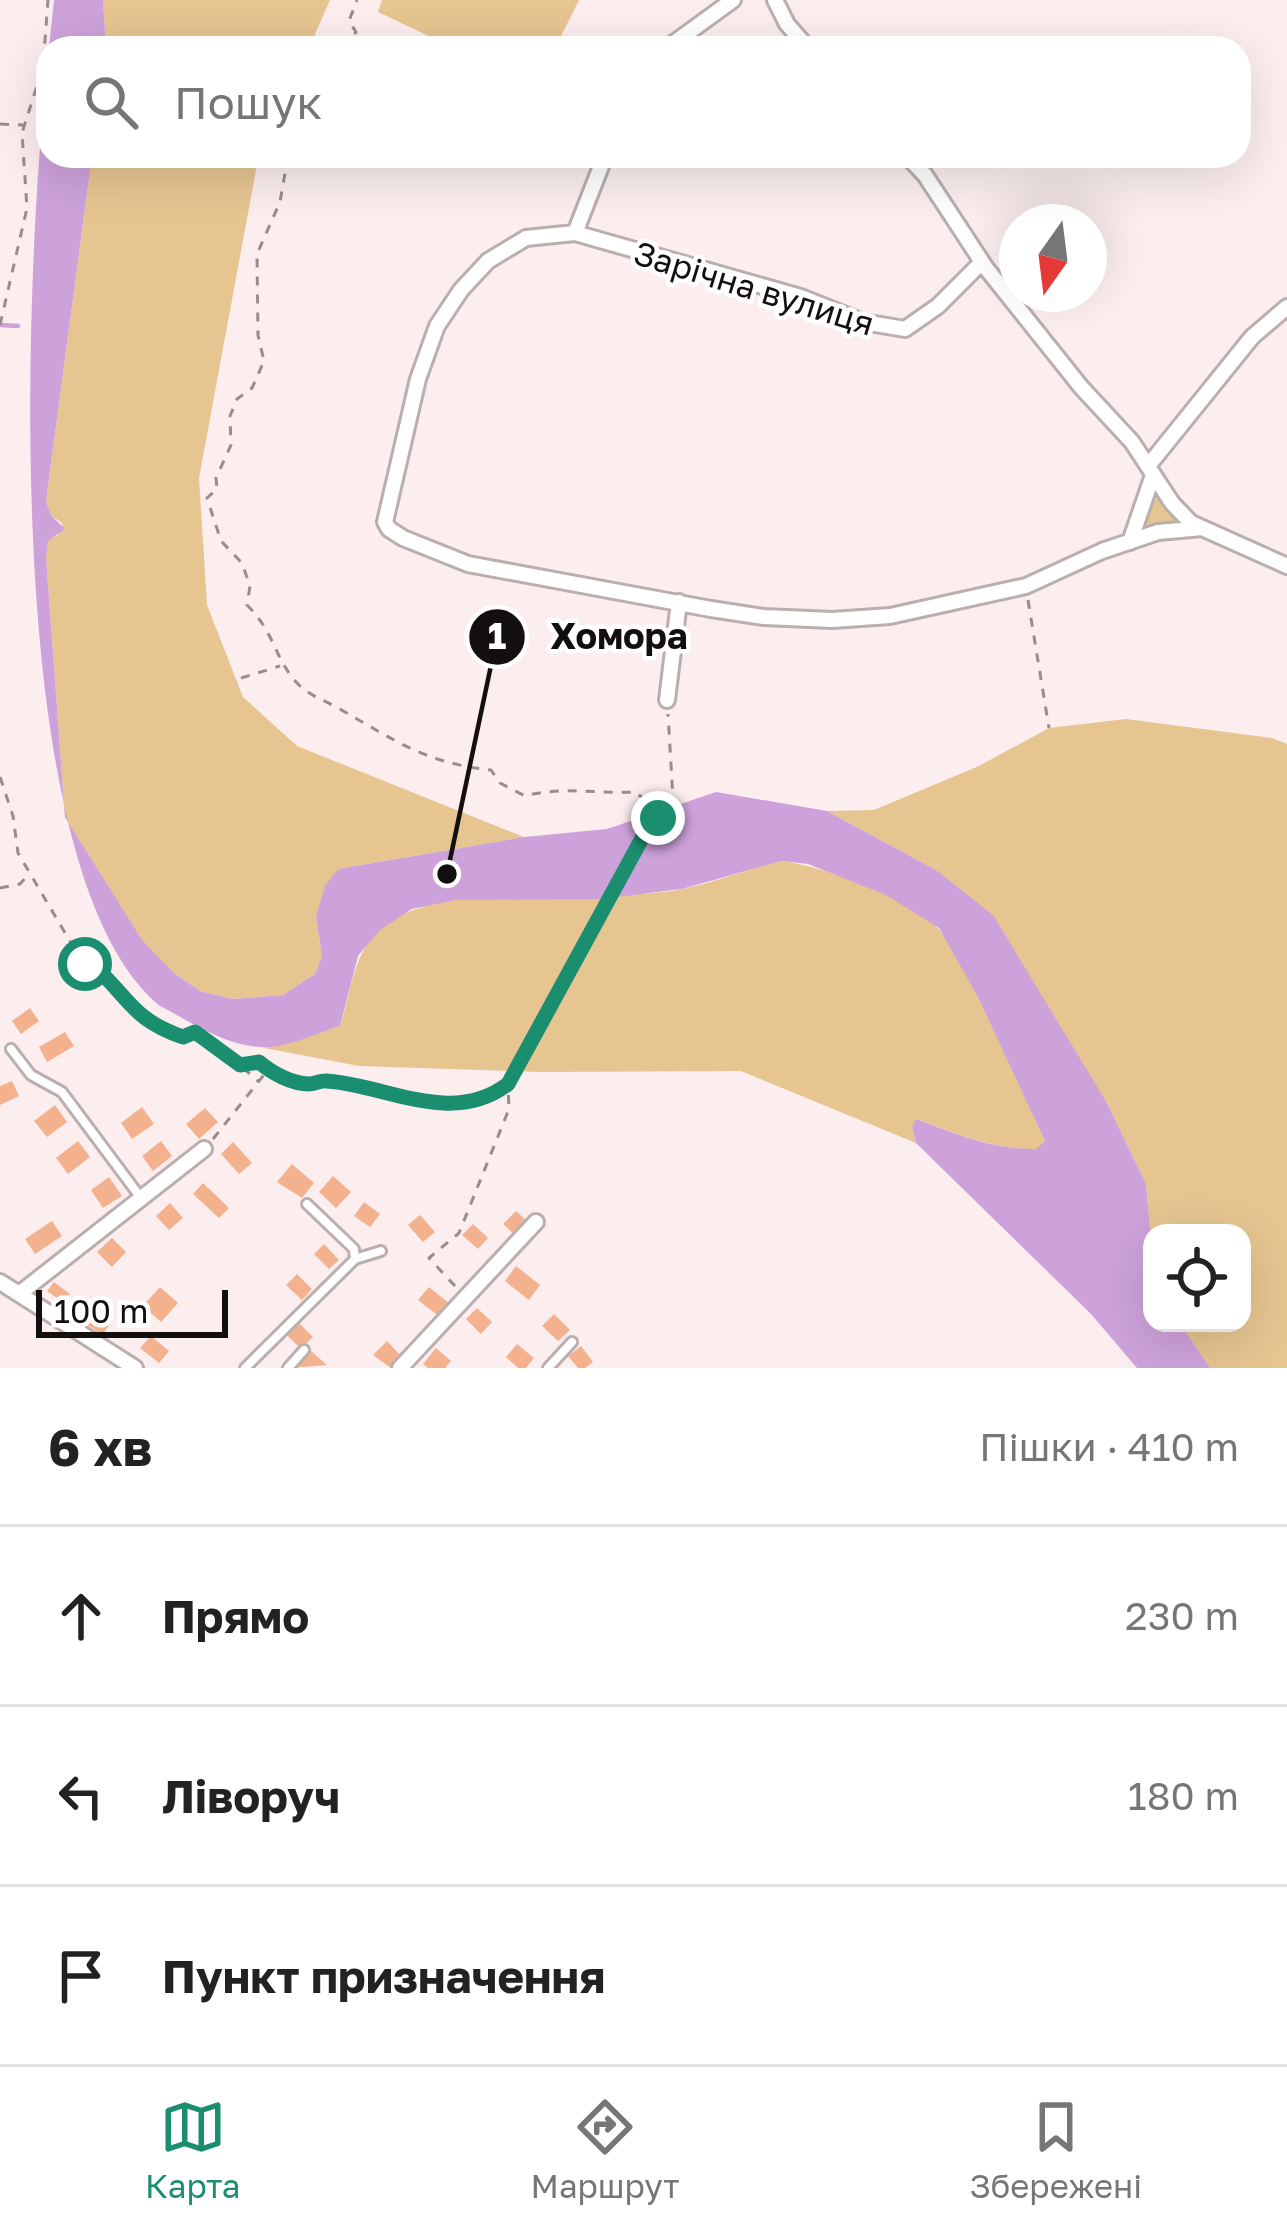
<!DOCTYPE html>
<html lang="uk">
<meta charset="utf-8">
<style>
body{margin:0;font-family:"Golos Text",sans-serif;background:#f2f2f2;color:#222}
.controls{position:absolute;right:36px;bottom:36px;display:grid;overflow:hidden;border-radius:24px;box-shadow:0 12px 48px #0002}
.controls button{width:108px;height:108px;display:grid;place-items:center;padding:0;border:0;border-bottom:3px solid #e0e0e0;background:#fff;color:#222;font:60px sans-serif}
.compass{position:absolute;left:999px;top:204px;width:108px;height:108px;border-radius:50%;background:#fff;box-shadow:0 12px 48px #0002;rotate:194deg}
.scale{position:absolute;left:36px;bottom:30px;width:192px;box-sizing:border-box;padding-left:12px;border:6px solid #140f0f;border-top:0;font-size:33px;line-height:42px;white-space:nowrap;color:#140f0f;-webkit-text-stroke:9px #fff;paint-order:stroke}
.stop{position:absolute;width:36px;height:36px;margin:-27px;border:9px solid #1b8e6f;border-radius:50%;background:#fff}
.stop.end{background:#1b8e6f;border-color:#fff;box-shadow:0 3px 12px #0008}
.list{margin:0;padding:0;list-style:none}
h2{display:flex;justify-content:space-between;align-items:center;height:156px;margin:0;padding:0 48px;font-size:51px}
h2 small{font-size:39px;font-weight:400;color:#767676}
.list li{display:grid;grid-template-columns:78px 1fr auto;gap:36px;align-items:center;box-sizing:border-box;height:180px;padding:0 48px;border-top:3px solid #e0e0e0}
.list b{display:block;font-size:45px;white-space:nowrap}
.list em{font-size:39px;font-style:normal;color:#767676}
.icon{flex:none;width:66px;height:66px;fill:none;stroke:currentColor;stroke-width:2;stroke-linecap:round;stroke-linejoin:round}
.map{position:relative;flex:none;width:1287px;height:1368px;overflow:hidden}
.search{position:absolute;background:#fff;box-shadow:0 12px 48px #0002;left:36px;right:36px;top:36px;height:132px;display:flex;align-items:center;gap:30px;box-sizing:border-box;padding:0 42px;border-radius:36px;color:#767676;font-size:45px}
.sheet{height:696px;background:#fff}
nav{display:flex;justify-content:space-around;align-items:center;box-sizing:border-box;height:168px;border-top:3px solid #e0e0e0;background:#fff;font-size:33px;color:#767676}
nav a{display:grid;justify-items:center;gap:6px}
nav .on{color:#1b8e6f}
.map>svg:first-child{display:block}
.green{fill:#e6c590}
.water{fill:#cda2db}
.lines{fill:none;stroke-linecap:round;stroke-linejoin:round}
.stream{stroke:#cda2db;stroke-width:4.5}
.building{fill:#f4b18d}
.lane-casing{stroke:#baaeae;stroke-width:14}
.street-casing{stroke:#baaeae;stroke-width:20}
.path{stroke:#988d8d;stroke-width:3;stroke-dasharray:9 9;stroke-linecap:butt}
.lane{stroke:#fff;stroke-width:8}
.street{stroke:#fff;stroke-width:14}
.route{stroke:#1b8e6f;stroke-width:15}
.labels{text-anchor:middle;stroke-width:9;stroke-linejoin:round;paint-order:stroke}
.street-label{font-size:33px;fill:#140f0f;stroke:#fff}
.leader{fill:none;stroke:#140f0f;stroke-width:4.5}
.callout-dot{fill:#140f0f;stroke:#fff;stroke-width:4.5}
.mark-label{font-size:36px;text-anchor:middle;font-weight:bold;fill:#fff}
.callout-label{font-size:36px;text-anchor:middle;font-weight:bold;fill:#140f0f;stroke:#fff;stroke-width:9;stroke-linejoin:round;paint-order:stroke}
</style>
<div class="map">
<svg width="1287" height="1368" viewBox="0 0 1287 1368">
<rect width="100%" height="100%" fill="#fceeee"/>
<!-- green -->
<path class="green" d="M 103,0 L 330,0 L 309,48 L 106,48 Z
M 382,0 L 579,0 L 555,48 L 454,48 L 378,12 Z
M 92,156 L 262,156 L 256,170 L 199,478 L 207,605 L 243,697 L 297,746 L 524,837 L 338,869 L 316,917 L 322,956 L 315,974 L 283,995 L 233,999 L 200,991 L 174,973 L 141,940 L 65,817 L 46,557 L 48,540 L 58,535 L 63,524 L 51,515 L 46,501 Z
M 1153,475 L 1191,523 L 1130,542 Z
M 1126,719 L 1272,738 L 1287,744 L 1287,1368 L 1210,1368 L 1180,1323 L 1242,1323 L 1242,1233 L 1152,1233 L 1152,1249 L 1146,1184 L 1107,1103 L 936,870 L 827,811 L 874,810 L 979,766 L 1049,728 Z
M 781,861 C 820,865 918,900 941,932 C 986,993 1013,1072 1045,1141 L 1037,1149 C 993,1150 957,1134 917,1119 L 912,1127 L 916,1143 L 741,1071 L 542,1072 L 359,1066 L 264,1048 L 340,1026 C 351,994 352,959 376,933 C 434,873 603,906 683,889 C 716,882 748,869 781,861 Z"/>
<!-- water -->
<path class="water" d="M 54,0 L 103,0 L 106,48 L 49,48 Z
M 48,59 L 48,156 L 92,156 L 46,501 L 51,515 L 65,529 L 48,541 L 46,557 L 65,817 L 142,940 L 174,973 L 200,991 L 233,999 L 283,995 L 315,974 L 322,956 L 316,917 L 325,886 L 338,869 L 524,837 L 607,829 L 716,792 L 827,811 L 936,870 L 993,915 L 1107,1103 L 1146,1184 L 1152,1249 L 1152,1323 L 1180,1323 L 1210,1368 L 1137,1368 L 1091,1314 L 916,1143 L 912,1127 L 916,1119 C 957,1134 993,1150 1036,1149 L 1045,1141 L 979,999 L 939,928 L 886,895 L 808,864 L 781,861 L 682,889 L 601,899 L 455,900 L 412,909 L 380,930 L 358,956 L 340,1026 C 317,1033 285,1049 261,1047 C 225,1046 191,1022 160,1006 C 0,875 23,291 48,59 Z"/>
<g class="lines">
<!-- stream -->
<path class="stream" d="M 0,325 L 18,326"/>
</g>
<!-- building -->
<path class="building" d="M 30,1008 L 39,1021 L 21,1034 L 12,1021 Z
M 65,1032 L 74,1046 L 47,1062 L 39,1047 Z
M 12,1081 L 19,1096 L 0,1105 L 0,1086 Z
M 55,1105 L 67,1122 L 47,1137 L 34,1121 Z
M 142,1107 L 154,1124 L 132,1139 L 121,1123 Z
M 205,1108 L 218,1122 L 199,1139 L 186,1124 Z
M 78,1141 L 90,1157 L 68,1174 L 56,1158 Z
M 161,1141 L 172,1156 L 153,1171 L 142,1156 Z
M 233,1142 L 252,1163 L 239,1174 L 221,1154 Z
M 292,1164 L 314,1183 L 302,1198 L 277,1182 Z
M 333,1176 L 351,1192 L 336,1208 L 319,1192 Z
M 109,1177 L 122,1196 L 103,1208 L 91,1190 Z
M 203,1183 L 229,1208 L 219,1218 L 193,1194 Z
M 364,1202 L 380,1214 L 370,1227 L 354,1216 Z
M 170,1203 L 183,1218 L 169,1230 L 156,1216 Z
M 516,1211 L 528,1222 L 515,1235 L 503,1224 Z
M 420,1215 L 435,1232 L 423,1242 L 408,1225 Z
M 52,1221 L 62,1236 L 35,1254 L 25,1239 Z
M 473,1224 L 488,1238 L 478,1249 L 462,1235 Z
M 112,1238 L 126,1252 L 112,1267 L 97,1252 Z
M 324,1244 L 339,1260 L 329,1269 L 314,1254 Z
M 516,1266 L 540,1285 L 529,1300 L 505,1281 Z
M 297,1274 L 312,1289 L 302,1300 L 286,1285 Z
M 54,1282 L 70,1294 L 64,1303 L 47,1291 Z
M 160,1287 L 178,1303 L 161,1322 L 143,1306 Z
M 429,1287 L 450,1304 L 440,1317 L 418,1300 Z
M 477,1308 L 492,1322 L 481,1334 L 466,1319 Z
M 89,1310 L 110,1323 L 103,1335 L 81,1321 Z
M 554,1314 L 570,1330 L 558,1341 L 542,1326 Z
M 299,1323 L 313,1337 L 301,1349 L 287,1335 Z
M 151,1336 L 169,1351 L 159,1363 L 140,1348 Z
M 387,1341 L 402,1357 L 391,1368 L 373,1355 Z
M 517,1344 L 534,1358 L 526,1368 L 518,1368 L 506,1357 Z
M 581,1346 L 593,1362 L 585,1368 L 578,1368 L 568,1356 Z
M 436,1348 L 451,1361 L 445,1368 L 428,1368 L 423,1364 Z
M 309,1349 L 327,1365 L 291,1368 Z"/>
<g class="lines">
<defs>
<path id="lane" d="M 11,1049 L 31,1075 L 62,1092 L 141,1198
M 355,1259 L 381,1251
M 245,1368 L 355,1259 L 354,1249 L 307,1204
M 288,1368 L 304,1350
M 548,1368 L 572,1342"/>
<path id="street" d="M 775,0 L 787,24 L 808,48
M 667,48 L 733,0
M 907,156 L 925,175 L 986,268 L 1081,387 L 1132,442 L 1172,503 L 1191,523 L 1287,566
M 575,233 L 605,156
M 982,262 L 938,306 L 905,329 L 863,322 L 801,297 L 575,233 L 526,238 L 488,261 L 461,290 L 437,326 L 418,379 L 385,522 L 389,529 L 403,538 L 468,564 L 711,609 L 764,617 L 832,620 L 890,616 L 1026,586 L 1102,551 L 1158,532 L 1203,528
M 1148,466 L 1252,337 L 1287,307
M 1130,542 L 1153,475
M 667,700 L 679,602
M 0,1282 L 135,1368
M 19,1294 L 204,1149
M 400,1368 L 536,1222"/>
</defs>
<!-- lane casing -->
<use href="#lane" class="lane-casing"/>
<!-- street casing -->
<use href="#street" class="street-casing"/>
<!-- path -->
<path class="path" d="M 343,48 L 356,32 L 349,21 L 357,0
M 0,124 L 23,125
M 288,156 L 280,202 L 257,254 L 258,335 L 264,361 L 252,388 L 237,399 L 230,416 L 231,445 L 216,478 L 217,489 L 207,498 L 221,541 L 242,563 L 250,586 L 247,605 C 276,634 274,659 298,684 C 310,696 324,700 338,708 C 393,739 424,763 491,770 L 500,783 L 525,796 C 561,786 598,794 635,792 L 643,798 L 673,798
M 0,325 L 27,208 L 22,133 L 43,67 L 48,0
M 1028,600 L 1049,728
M 241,678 L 280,666
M 0,777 L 13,816 L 18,853 L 81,960 L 103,973 L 132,1011 L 156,1028 L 183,1037 L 195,1032 L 206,1042 L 212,1041 C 225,1060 236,1066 259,1062 C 272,1073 292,1084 309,1084 C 316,1084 321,1080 328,1081 C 387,1085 452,1126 508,1085
M 0,888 L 20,884 L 30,873
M 243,1068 L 258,1081
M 213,1139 L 267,1071
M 455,1286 L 429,1258 L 459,1233 L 509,1109 L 508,1085 L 647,831 L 673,798 L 668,714"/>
<!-- lane -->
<use href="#lane" class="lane"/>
<!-- street -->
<use href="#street" class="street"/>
</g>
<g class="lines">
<!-- route -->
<path class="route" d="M 85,964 L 92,964 C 129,997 131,1019 183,1037 L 195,1032 L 240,1065 L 259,1062 C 272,1073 292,1084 309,1084 C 315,1084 321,1080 327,1081 C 387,1085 452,1127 508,1084 L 646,831 L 658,818"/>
</g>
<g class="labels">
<!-- street labels -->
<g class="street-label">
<text transform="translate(754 288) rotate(17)" y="12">Зарічна вулиця</text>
</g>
</g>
<!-- callouts -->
<path class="leader" d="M447 874L497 637"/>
<g class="callout-dot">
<circle cx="447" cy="874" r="12"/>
<circle cx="497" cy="637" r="30"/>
</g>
<g class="mark-label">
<text x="497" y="649">1</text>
</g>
<g class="callout-label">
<text x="619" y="649">Хомора</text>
</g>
</svg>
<div class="controls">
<button><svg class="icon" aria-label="locate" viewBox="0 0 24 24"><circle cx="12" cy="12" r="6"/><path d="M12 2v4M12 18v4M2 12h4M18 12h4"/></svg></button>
</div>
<svg class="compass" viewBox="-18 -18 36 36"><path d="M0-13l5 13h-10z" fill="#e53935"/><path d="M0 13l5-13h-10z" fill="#767676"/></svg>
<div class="scale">100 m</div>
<div class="stop" style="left:85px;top:964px"></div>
<div class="stop end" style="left:658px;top:818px"></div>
<div class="search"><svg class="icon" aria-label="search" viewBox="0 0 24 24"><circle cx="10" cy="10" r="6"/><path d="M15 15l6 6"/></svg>Пошук</div>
</div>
<section class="sheet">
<h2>6 хв<small>Пішки · 410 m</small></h2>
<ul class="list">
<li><svg class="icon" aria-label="ahead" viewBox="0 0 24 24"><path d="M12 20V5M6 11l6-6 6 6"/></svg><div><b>Прямо</b></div><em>230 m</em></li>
<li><svg class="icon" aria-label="left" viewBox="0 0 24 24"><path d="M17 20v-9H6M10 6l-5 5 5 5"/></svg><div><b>Ліворуч</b></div><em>180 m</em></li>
<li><svg class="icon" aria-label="arrive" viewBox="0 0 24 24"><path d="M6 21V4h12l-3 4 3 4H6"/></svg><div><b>Пункт призначення</b></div></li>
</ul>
</section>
<nav>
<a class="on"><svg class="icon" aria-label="map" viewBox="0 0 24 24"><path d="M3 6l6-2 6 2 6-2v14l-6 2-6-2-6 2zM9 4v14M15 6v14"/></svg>Карта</a>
<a><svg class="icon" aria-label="directions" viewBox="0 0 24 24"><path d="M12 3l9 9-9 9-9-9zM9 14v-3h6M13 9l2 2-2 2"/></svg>Маршрут</a>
<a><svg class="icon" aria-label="saved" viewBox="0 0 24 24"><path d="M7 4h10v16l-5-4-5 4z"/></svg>Збережені</a>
</nav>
